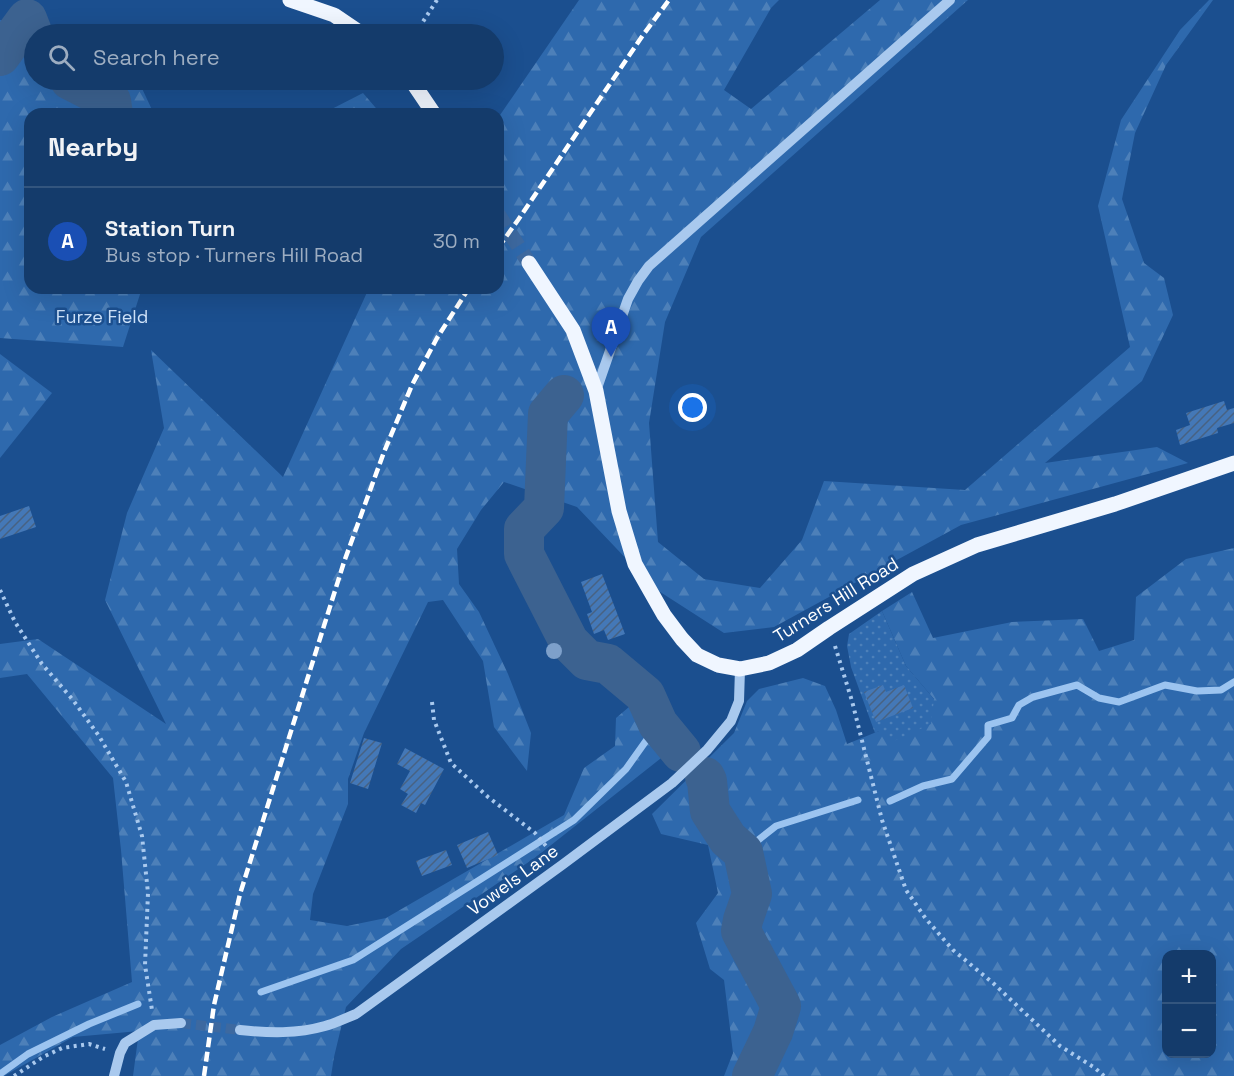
<!DOCTYPE html>
<meta charset="utf-8">
<style>
body{margin:0;font-family:"Space Grotesk",sans-serif;background:#214673;color:#f1f3f6}
.controls{position:absolute;right:18px;bottom:18px;display:grid;overflow:hidden;border-radius:12px;box-shadow:0 6px 24px #0002}
.controls button{width:54px;height:54px;display:grid;place-items:center;padding:0;border:0;border-bottom:2px solid #33557e;background:#143b6b;color:#f1f3f6;font:30px sans-serif}
.you{position:absolute;left:693px;top:408px;width:21px;height:21px;margin:-15px;border:4px solid #fff;border-radius:50%;background:#1a73e8;box-shadow:0 0 0 9px #1a73e833}
.badge{display:grid;place-items:center;width:39px;height:39px;border-radius:50%;background:#e69b98;color:#fff;font-size:20px;font-weight:700}
.pin{position:absolute;translate:-50% -50px;filter:drop-shadow(0 2px 3px #0008)}
.pin::after{content:'';position:absolute;top:32px;width:21px;height:18px;background:inherit;clip-path:polygon(0 0,100% 0,50% 100%)}
.list{margin:0;padding:0;list-style:none}
h2{display:flex;justify-content:space-between;align-items:center;height:78px;margin:0;padding:0 24px;font-size:26px}
h2 small{font-size:20px;font-weight:400;color:#9dadc1}
.list li{display:grid;grid-template-columns:39px 1fr auto;gap:18px;align-items:center;box-sizing:border-box;height:108px;padding:0 24px;border-top:2px solid #33557e}
.list b{display:block;font-size:22px;white-space:nowrap}
.list p{margin:0;font-size:20px;white-space:nowrap;color:#9dadc1}
.list em{font-size:20px;font-style:normal;color:#9dadc1}
.icon{flex:none;width:33px;height:33px;fill:none;stroke:currentColor;stroke-width:2;stroke-linecap:round;stroke-linejoin:round}
.map{position:relative;flex:none;width:1234px;height:1076px;overflow:hidden}
.search{position:absolute;background:#143b6b;box-shadow:0 6px 24px #0002;left:24px;top:24px;width:480px;height:66px;display:flex;align-items:center;gap:15px;box-sizing:border-box;padding:0 21px;border-radius:33px;color:#9dadc1;font-size:22px}
.panel{position:absolute;background:#143b6b;box-shadow:0 6px 24px #0002;left:24px;top:108px;width:480px;height:186px;border-radius:18px}
.map>svg:first-child{display:block}
.forest{fill:url(#forest-firs);fill-rule:evenodd}
.garden{fill:url(#garden-dots)}
.lines{fill:none;stroke-linecap:round;stroke-linejoin:round}
.stream{stroke:#9cc4f0;stroke-width:7}
.river{stroke:#3c6290;stroke-width:40}
.building{fill:url(#building-hatch)}
.minor-tunnel{stroke:#3d69a0;stroke-width:10;stroke-dasharray:10 5;stroke-linecap:butt}
.major-tunnel{stroke:#3d69a0;stroke-width:15;stroke-dasharray:15 8;stroke-linecap:butt}
.path{stroke:#a9c9ee;stroke-width:4;stroke-dasharray:3 4.5;stroke-linecap:butt}
.minor{stroke:#a9c9ee;stroke-width:10}
.major{stroke:#f0f6ff;stroke-width:15}
.rail{stroke:#fff;stroke-width:4.5;stroke-dasharray:10 4.5;stroke-linecap:butt}
.tree{fill:#7ea0ca}
.labels{text-anchor:middle;stroke-width:5;stroke-linejoin:round;paint-order:stroke}
.park-label{font-size:18px;fill:#cfe3fa;stroke:#1b4f8f}
.street-label{font-size:18px;fill:#fff;stroke:#1b4f8f}
</style>
<div class="map">
<svg width="1234" height="1076" viewBox="0 0 1234 1076">
<defs>
<pattern id="forest-firs" width="22" height="20" patternUnits="userSpaceOnUse" patternTransform="scale(1.5)"><rect width="22" height="20" fill="#2e69ad"/><path d="M5 1l3.5 6h-7zM16 11l3.5 6h-7z" fill="#4d80b9"/></pattern>
<pattern id="garden-dots" width="8" height="8" patternUnits="userSpaceOnUse" patternTransform="scale(1.5)"><rect width="8" height="8" fill="#2e69ad"/><path d="M2 2h.1M6 6h.1" fill="none" stroke="#4d80b9" stroke-width="1.8" stroke-linecap="round"/></pattern>
<pattern id="building-hatch" width="6" height="6" patternUnits="userSpaceOnUse" patternTransform="scale(1.5)"><rect width="6" height="6" fill="#4478b7"/><path d="M-1 1l2-2M0 6l6-6M5 7l2-2" fill="none" stroke="#486282"/></pattern>
</defs>
<rect width="100%" height="100%" fill="#1b4f8f"/>
<!-- forest -->
<path class="forest" d="M 579,0 L 779,0 L 771,8 L 724,90 L 751,109 L 880,0 L 968,0 L 701,237 L 665,322 L 649,423 L 658,542 L 704,579 L 760,588 L 802,540 L 824,481 L 965,490 L 1130,347 L 1098,206 L 1121,120 L 1180,30 L 1209,0 L 1213,0 L 1166,65 L 1135,133 L 1122,199 L 1144,263 L 1164,278 L 1173,315 L 1142,381 L 1045,463 L 1157,447 L 1188,463 L 961,525 L 774,627 L 724,633 L 654,588 L 577,507 L 504,482 L 481,510 L 457,549 L 459,584 L 479,612 L 508,674 L 531,733 L 527,771 L 494,727 L 483,661 L 443,600 L 428,602 L 364,733 L 348,779 L 348,804 L 313,894 L 310,920 L 347,926 L 386,918 L 564,815 L 584,768 L 615,746 L 616,718 L 642,696 L 669,742 L 670,751 L 536,857 L 401,949 L 346,1007 L 334,1057 L 331,1076 L 133,1076 L 139,1031 L 73,1037 L 4,1076 L 0,1076 L 0,1045 L 52,1017 L 132,982 L 121,850 L 113,778 L 27,674 L 0,678 L 0,644 L 38,639 L 166,724 L 105,600 L 127,513 L 164,428 L 151,350 L 283,477 L 369,288 L 498,288 L 498,118 Z
M 0,20 L 107,34 L 34,34 L 34,80 L 138,80 L 154,114 L 30,114 L 30,288 L 142,288 L 123,347 L 0,338 Z
M 363,93 L 381,114 L 322,114 Z
M 0,354 L 52,393 L 0,458 Z
M 1234,548 L 1234,1076 L 724,1076 L 733,1053 L 724,980 L 710,969 L 696,923 L 718,893 L 708,845 L 661,834 L 652,814 L 734,733 L 747,701 L 759,689 L 803,678 L 825,686 L 836,710 L 847,744 L 879,731 L 934,699 L 906,666 L 882,611 L 912,592 L 933,638 L 1012,622 L 1083,619 L 1099,651 L 1134,640 L 1136,597 L 1186,559 ZM 1166,954 L 1212,954 L 1212,1054 L 1166,1054 Z"/>
<!-- garden -->
<path class="garden" d="M 882,611 L 906,666 L 934,699 L 931,724 L 894,741 L 879,731 L 875,733 L 851,667 L 847,646 L 849,634 Z"/>
<g class="lines">
<!-- stream -->
<path class="stream" d="M 890,801 L 923,786 L 952,779 L 988,737 L 988,725 L 1012,718 L 1019,705 L 1033,697 L 1077,685 L 1099,698 L 1119,702 L 1165,685 L 1197,691 L 1221,690 L 1234,682
M 743,852 L 776,826 L 858,800
M 261,992 L 353,960 L 574,820 L 626,769 L 658,724
M 0,1074 L 28,1054 L 89,1024 L 138,1004"/>
<!-- river -->
<path class="river" d="M 0,56 L 27,19 L 34,37
M 70,80 L 111,101 L 113,114
M 564,395 L 548,414 L 544,508 L 524,529 L 524,554 L 569,642 L 587,660 L 608,664 L 645,695 L 658,724 L 681,752
M 705,777 L 707,781 L 710,811 L 728,839 L 743,852 L 752,894 L 743,920 L 741,931 L 781,1006 L 773,1032 L 752,1076"/>
</g>
<!-- building -->
<path class="building" d="M 1224,401 L 1227,410 L 1234,408 L 1234,423 L 1217,428 L 1218,433 L 1180,445 L 1176,430 L 1190,425 L 1186,413 Z
M 29,506 L 36,527 L 0,539 L 0,516 Z
M 602,574 L 625,634 L 608,640 L 604,630 L 594,634 L 587,614 L 592,612 L 581,582 Z
M 883,685 L 886,692 L 904,685 L 913,708 L 876,722 L 864,692 Z
M 364,738 L 382,743 L 368,789 L 350,783 Z
M 405,748 L 444,769 L 425,805 L 421,803 L 416,813 L 401,805 L 408,794 L 400,789 L 410,771 L 397,764 Z
M 488,832 L 498,855 L 467,868 L 457,845 Z
M 446,850 L 452,865 L 422,876 L 416,861 Z"/>
<g class="lines">
<!-- minor-tunnel -->
<path class="minor-tunnel" d="M 181,1023 L 240,1030"/>
<!-- major-tunnel -->
<path class="major-tunnel" d="M 498,214 L 529,263"/>
<!-- path -->
<path class="path" d="M 415,34 L 437,0
M 0,590 L 15,622 L 42,664 L 73,700 L 99,736 L 126,782 L 142,836 L 148,893 L 145,965 L 152,1010
M 835,646 L 852,701 L 882,820 L 906,890 L 926,919 L 953,950 L 993,983 L 1060,1046 L 1095,1068 L 1104,1076
M 432,702 L 434,720 L 451,763 L 488,797 L 535,833 L 552,853
M 14,1076 L 43,1057 L 62,1048 L 89,1044 L 105,1049"/>
<!-- minor -->
<path class="minor" d="M 596,391 L 628,299 L 638,281 L 649,266 L 950,0
M 240,1030 C 269,1033 297,1034 325,1026 C 336,1023 346,1018 356,1014 L 562,865 L 672,783 L 707,750 L 731,721 L 739,701 L 740,669
M 114,1076 L 120,1053 L 125,1043 L 154,1025 L 181,1023"/>
<!-- major -->
<path class="major" d="M 290,0 L 334,15 L 362,34
M 411,80 L 434,114
M 529,263 L 573,330 L 596,391 L 619,511 L 635,564 L 664,615 L 682,639 L 697,655 L 718,665 L 740,669 L 769,663 L 797,650 L 829,628 L 913,574 L 977,545 L 1115,504 L 1234,463"/>
<!-- rail -->
<path class="rail" d="M 498,248 L 518,220 L 643,35 L 669,0
M 204,1076 L 214,1005 L 240,894 L 344,562 L 384,452 L 412,385 L 437,338 L 469,288"/>
</g>
<!-- trees -->
<circle class="tree" cx="554" cy="651" r="8"/>
<g class="labels">
<!-- park labels -->
<g class="park-label">
<text x="102" y="323">Furze Field</text>
</g>
<!-- street labels -->
<g class="street-label">
<text transform="translate(836 600) rotate(-32)" y="6">Turners Hill Road</text>
<text transform="translate(513 880) rotate(-36)" y="6">Vowels Lane</text>
</g>
</g>
</svg>
<div class="controls">
<button>+</button>
<button>−</button>
</div>
<div class="you"></div>
<div class="pin badge" style="left:611px;top:357px;background:#1a4fb4">A</div>
<div class="search"><svg class="icon" aria-label="search" viewBox="0 0 24 24"><circle cx="10" cy="10" r="6"/><path d="M15 15l6 6"/></svg>Search here</div>
<section class="panel">
<h2>Nearby<small></small></h2>
<ul class="list">
<li><span class="badge" style="background:#1a4fb4">A</span><div><b>Station Turn</b><p>Bus stop · Turners Hill Road</p></div><em>30 m</em></li>
</ul>
</section>
</div>
